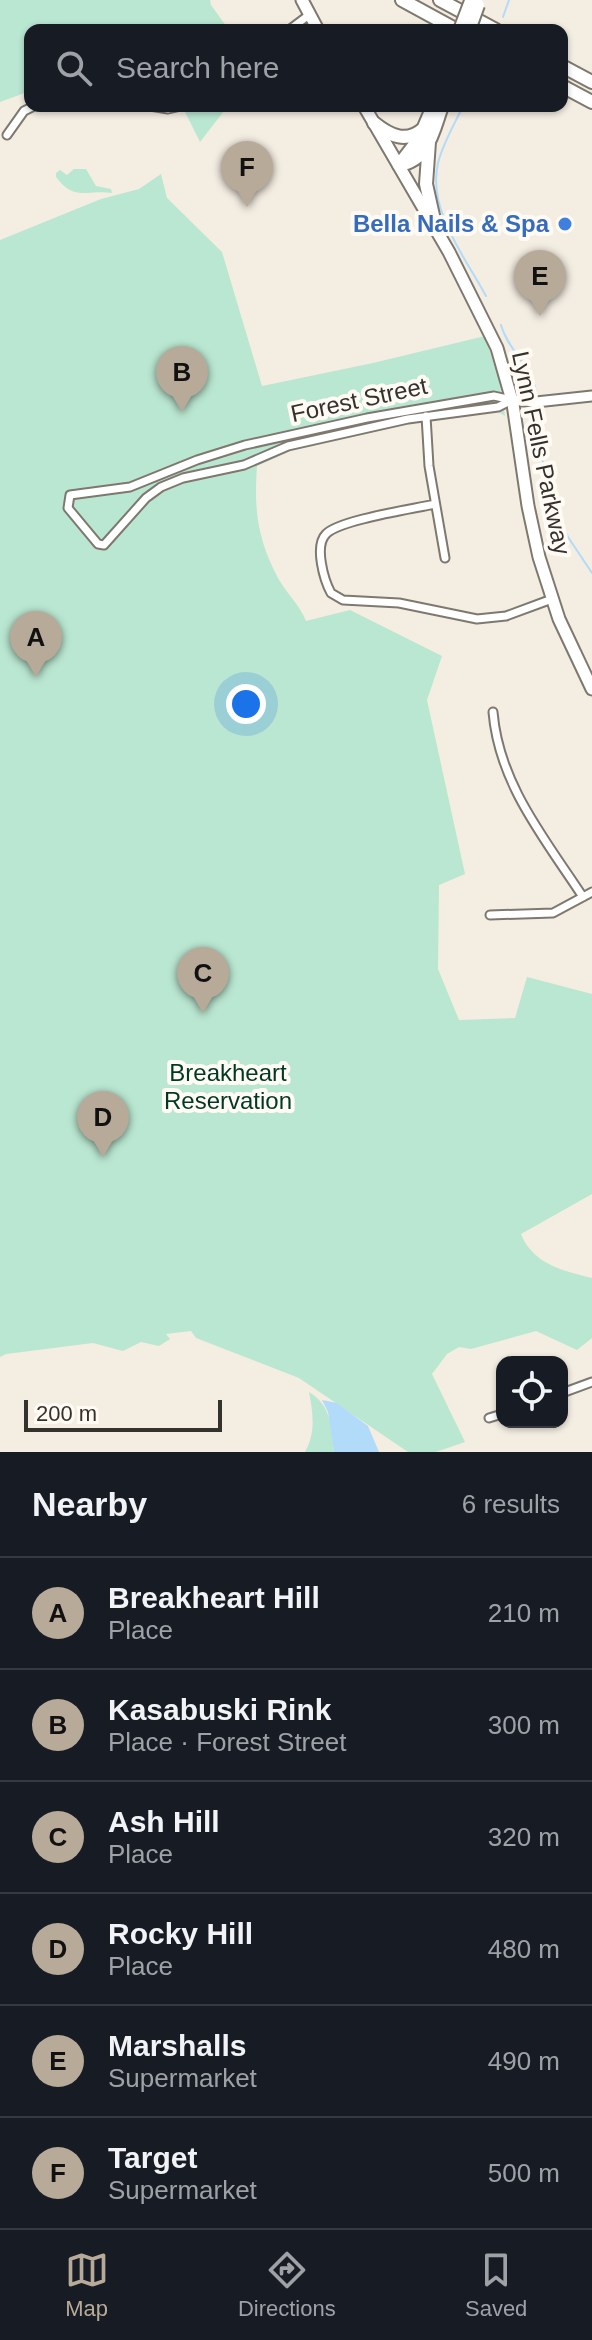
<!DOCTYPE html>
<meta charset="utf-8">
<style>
body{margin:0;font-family:Helvetica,sans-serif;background:#242831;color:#f1f3f6}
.controls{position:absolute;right:24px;bottom:24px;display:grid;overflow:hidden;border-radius:16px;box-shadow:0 2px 6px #0004}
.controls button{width:72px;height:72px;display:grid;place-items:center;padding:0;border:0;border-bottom:2px solid #363941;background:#171b24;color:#f1f3f6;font:40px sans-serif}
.scale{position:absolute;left:24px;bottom:20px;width:198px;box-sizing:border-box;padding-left:8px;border:4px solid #34322d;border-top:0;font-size:22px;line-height:28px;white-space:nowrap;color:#34322d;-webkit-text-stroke:6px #fffbf4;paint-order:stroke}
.you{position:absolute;left:246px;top:704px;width:28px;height:28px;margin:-20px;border:6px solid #fff;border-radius:50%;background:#1a73e8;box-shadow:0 0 0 12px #1a73e833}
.badge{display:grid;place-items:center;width:52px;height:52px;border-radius:50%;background:#b8aa99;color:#111;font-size:26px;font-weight:700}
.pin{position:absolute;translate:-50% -66px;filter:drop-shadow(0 2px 4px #0008)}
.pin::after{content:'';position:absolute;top:42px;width:28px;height:24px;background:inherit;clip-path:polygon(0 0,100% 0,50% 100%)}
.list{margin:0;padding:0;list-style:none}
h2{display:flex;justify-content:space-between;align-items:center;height:104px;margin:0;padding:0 32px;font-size:34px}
h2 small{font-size:26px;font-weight:400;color:#9ea1a6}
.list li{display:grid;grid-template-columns:52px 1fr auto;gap:24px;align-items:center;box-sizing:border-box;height:112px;padding:0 32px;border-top:2px solid #363941}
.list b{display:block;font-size:30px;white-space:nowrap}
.list p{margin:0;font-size:26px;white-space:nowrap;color:#9ea1a6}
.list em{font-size:26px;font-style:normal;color:#9ea1a6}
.icon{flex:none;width:44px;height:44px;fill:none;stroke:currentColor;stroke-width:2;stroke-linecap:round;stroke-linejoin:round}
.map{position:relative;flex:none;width:592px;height:1452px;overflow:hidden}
.search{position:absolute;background:#171b24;box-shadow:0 2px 6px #0004;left:24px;right:24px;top:24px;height:88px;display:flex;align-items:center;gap:20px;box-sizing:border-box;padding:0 28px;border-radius:16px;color:#9ea1a6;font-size:30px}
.sheet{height:776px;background:#171b24}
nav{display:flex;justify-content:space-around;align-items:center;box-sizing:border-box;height:112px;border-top:2px solid #363941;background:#171b24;font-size:22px;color:#9ea1a6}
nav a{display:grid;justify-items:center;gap:4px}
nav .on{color:#b8aa99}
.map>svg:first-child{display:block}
.green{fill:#bae7d1}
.water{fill:#b2dbfa}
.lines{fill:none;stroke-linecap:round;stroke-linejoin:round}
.stream{stroke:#b2dbfa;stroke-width:2}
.street-casing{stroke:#7e786f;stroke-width:11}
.secondary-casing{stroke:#7e786f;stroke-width:13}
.primary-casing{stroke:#7e786f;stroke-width:15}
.highway-casing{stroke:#7e786f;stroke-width:16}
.street{stroke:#fff;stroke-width:7}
.secondary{stroke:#fff;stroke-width:9}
.primary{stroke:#fff;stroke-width:11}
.highway{stroke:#fff;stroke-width:12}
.highway-bridge-casing{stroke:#7e786f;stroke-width:16;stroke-linecap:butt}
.highway-bridge{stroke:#fff;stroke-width:12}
.shop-dot{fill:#3f7fe0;stroke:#fffbf4;stroke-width:3}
.labels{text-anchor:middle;stroke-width:8;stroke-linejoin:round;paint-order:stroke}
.shop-label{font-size:24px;font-weight:bold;fill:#366cbe;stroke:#fffbf4;text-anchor:end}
.street-label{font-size:24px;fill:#34322d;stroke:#fffbf4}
.park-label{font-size:24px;fill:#003826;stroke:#fffbf4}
</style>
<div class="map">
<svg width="592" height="1452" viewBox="0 0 592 1452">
<rect width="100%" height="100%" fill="#f4ede2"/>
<!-- green -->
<path class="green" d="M 0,0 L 210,0 L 211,5 L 229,30 L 30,30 L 30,91 L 0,102 Z
M 182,106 L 223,106 L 224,111 L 200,142 Z
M 74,169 L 86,169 L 96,186 L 111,189 L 112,193 C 85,189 75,202 56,177 L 56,173 L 60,170 L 67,175 Z
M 161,174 L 167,198 L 222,252 L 262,386 L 373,363 L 485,336 L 499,380 L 505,416 L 496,411 L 410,424 L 291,451 L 257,466 C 254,510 257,538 278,578 C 286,593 300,605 306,621 L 350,610 L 442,656 L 427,700 L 465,874 L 439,885 L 438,969 L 459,1020 L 515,1018 L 527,977 L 592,994 L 592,1194 L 521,1234 C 533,1264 563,1271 592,1278 L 592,1338 L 577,1350 L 536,1331 L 471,1349 L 459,1347 L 447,1354 L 432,1374 L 465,1442 L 436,1452 L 408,1452 L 299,1378 L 196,1338 L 191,1331 L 166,1334 L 170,1339 L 159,1346 L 141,1342 L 123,1351 L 93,1343 L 6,1354 L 0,1357 L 0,240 L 101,199 L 139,189 Z
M 309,1392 C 332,1406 331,1427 334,1452 L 305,1452 C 316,1433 313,1413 309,1392 Z"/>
<!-- water -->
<path class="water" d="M 322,1400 L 337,1403 L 368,1426 L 379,1452 L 334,1452 L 328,1412 Z"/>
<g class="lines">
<!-- stream -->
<path class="stream" d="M 503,17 L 509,0
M 463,106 C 454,125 443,143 438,163 C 427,210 465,257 486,296
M 501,325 C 508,350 531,366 536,391
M 542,452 L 546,497 L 554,507 L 568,537 L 592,573"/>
<defs>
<path id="street" d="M 289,30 L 309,15
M 150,106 L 168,109 L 181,106
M 7,135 L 24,111 L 34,106
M 494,396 L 512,400 L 498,407 L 408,419 L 288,446 L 244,465 L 183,478 L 161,487 L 146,498 L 104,545 L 98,544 L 68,508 L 70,495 L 130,487 L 197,460 L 245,445 L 367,418 Z
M 426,416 L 429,466 L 445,558
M 435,504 C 413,509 339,520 326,534 C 314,546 324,580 331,593 L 343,600 L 399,603 L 477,619 L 506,616 L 552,599
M 493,712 C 499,784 545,839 583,897
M 490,915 L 553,913 L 592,892
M 562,1393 L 592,1382
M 489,1418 L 502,1414"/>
<path id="secondary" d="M 512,400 L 536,402 L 592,396"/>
<path id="primary" d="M 302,0 L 318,30
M 364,106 L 449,252 L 497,348 L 513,404 L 528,506 L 539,557 L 559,619 L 592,689"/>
<path id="highway" d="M 402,0 L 457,30
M 440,0 L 496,30
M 562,66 L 592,82
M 562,86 L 592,102
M 374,123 C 390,136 407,144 424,128
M 429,142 L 426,184 L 436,229
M 399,165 C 429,160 433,131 442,106
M 399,165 L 419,139 L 433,106"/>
</defs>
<!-- street casing -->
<use href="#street" class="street-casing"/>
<!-- secondary casing -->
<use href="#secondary" class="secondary-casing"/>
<!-- primary casing -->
<use href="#primary" class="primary-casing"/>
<!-- highway casing -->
<use href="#highway" class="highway-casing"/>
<!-- street -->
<use href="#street" class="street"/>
<!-- secondary -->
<use href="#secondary" class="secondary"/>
<!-- primary -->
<use href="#primary" class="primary"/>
<!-- highway -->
<use href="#highway" class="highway"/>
<defs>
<path id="highway-bridge" d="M 460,30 L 471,1
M 469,30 L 478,5"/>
</defs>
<!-- highway-bridge casing -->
<use href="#highway-bridge" class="highway-bridge-casing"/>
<!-- highway-bridge -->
<use href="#highway-bridge" class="highway-bridge"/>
</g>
<!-- markers -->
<circle class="shop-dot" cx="565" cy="224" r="8"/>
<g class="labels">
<!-- shop labels -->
<g class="shop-label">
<text x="549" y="232">Bella Nails &amp; Spa</text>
</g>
<!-- street labels -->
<g class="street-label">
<text transform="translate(359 400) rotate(-12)" y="8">Forest Street</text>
<text transform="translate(541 453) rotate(78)" y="8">Lynn Fells Parkway</text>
</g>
<!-- park labels -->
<g class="park-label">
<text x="228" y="1081">Breakheart<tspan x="228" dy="28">Reservation</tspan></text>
</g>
</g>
</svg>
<div class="controls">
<button><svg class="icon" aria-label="locate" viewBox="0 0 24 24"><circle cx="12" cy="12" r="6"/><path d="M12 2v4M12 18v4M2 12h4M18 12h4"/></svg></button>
</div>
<div class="scale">200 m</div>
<div class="you"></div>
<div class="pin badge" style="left:36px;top:677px">A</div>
<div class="pin badge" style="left:182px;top:412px">B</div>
<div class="pin badge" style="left:203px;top:1013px">C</div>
<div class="pin badge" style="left:103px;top:1157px">D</div>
<div class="pin badge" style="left:540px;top:316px">E</div>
<div class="pin badge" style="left:247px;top:207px">F</div>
<div class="search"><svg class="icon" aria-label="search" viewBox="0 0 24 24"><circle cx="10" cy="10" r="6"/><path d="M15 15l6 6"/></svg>Search here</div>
</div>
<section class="sheet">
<h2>Nearby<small>6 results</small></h2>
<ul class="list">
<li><span class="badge">A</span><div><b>Breakheart Hill</b><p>Place</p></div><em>210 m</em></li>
<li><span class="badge">B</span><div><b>Kasabuski Rink</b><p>Place · Forest Street</p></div><em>300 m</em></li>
<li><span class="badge">C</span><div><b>Ash Hill</b><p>Place</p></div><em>320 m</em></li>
<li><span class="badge">D</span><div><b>Rocky Hill</b><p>Place</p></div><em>480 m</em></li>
<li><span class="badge">E</span><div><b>Marshalls</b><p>Supermarket</p></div><em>490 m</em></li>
<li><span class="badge">F</span><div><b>Target</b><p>Supermarket</p></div><em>500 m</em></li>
</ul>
</section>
<nav>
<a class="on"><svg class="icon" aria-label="map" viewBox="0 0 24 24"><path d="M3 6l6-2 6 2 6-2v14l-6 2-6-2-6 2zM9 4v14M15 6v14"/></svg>Map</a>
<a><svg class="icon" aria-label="directions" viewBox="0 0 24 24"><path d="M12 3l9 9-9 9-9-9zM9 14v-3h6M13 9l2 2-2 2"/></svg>Directions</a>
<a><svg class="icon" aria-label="saved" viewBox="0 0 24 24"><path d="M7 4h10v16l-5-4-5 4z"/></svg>Saved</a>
</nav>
